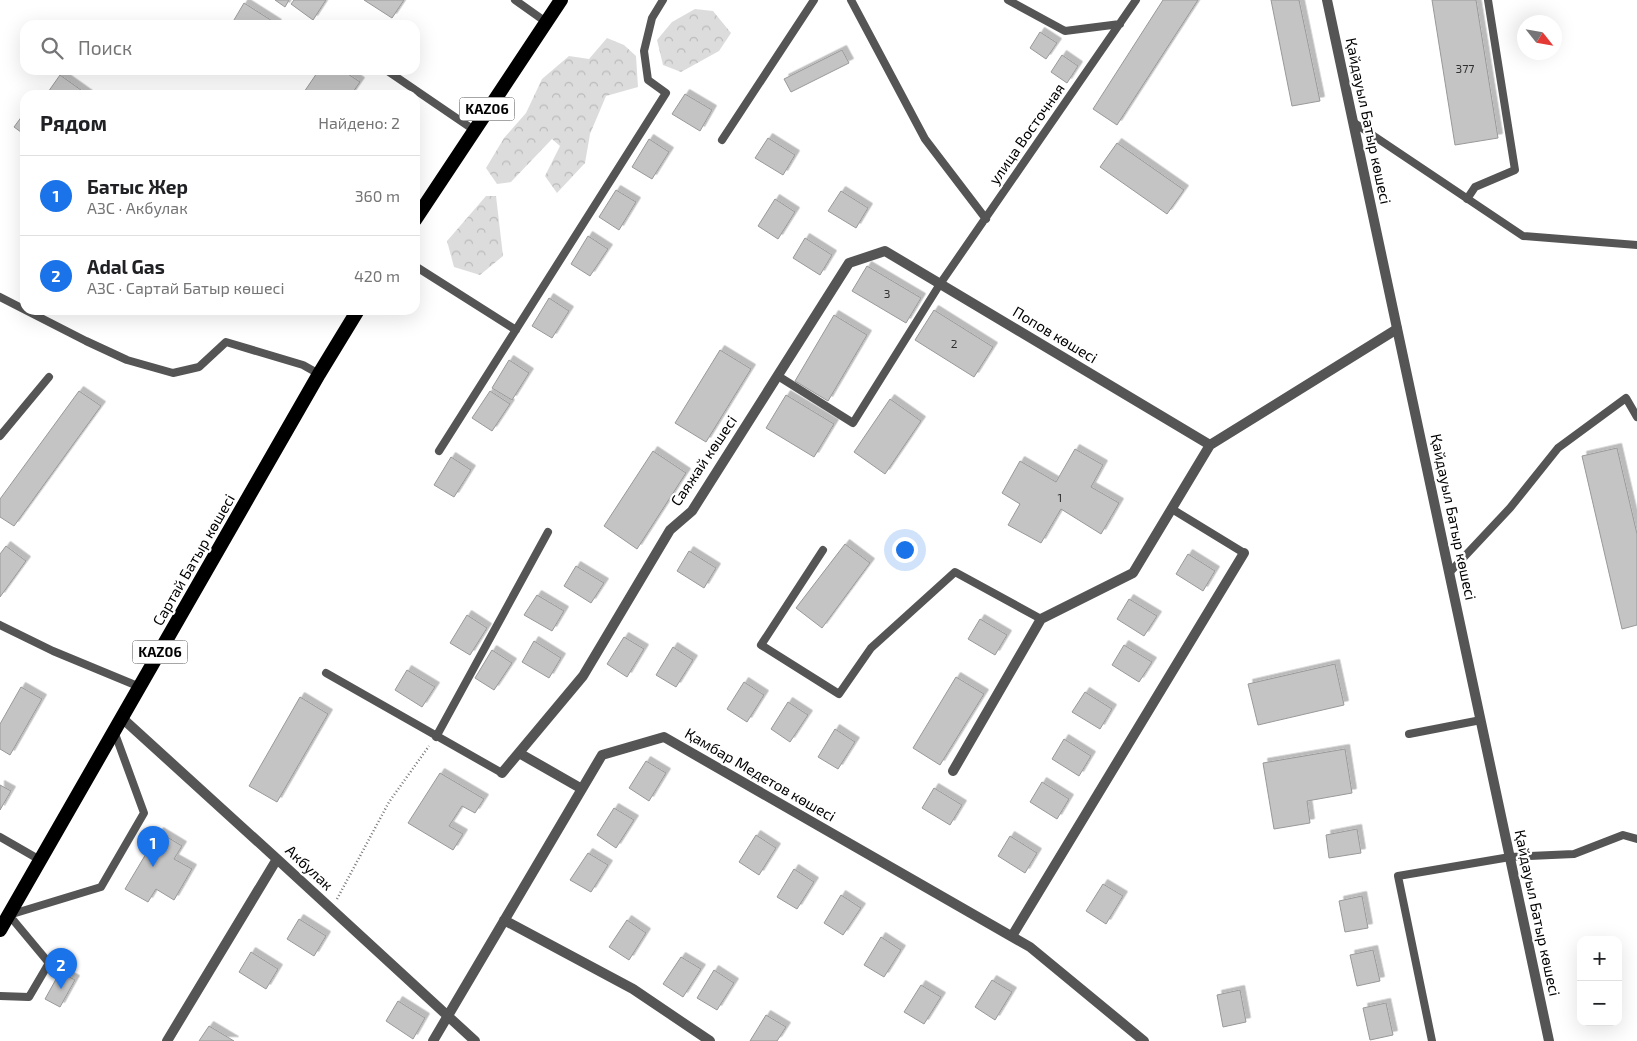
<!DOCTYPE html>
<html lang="ru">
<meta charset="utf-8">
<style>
body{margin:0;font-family:"Exo 2",sans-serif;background:#f6f6f6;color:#202124}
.controls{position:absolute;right:15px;bottom:15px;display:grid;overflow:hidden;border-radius:10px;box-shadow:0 5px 20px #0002}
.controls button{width:45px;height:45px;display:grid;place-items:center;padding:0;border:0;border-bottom:1px solid #e0e0e0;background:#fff;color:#202124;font:25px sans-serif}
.compass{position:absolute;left:1517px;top:15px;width:45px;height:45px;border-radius:50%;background:#fff;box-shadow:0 5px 20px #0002;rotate:121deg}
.you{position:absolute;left:904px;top:549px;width:18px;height:18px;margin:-12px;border:4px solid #fff;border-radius:50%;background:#1a73e8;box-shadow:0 0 0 8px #1a73e833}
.badge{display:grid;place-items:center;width:32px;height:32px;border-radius:50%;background:#1a73e8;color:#fff;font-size:16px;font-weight:700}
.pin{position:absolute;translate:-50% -41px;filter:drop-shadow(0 1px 2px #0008)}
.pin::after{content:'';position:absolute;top:26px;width:18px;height:15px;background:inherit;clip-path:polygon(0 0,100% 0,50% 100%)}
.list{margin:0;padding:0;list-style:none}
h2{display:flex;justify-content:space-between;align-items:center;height:65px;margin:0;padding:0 20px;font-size:21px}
h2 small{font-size:16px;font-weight:400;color:#757577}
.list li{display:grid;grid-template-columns:32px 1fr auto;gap:15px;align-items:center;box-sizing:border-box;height:80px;padding:0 20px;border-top:1px solid #e0e0e0}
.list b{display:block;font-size:19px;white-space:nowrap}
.list p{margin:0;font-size:16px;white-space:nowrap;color:#757577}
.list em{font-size:16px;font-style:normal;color:#757577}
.icon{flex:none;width:28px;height:28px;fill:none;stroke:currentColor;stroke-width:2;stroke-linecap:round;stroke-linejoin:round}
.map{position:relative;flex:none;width:1637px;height:1041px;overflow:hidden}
.search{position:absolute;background:#fff;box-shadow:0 5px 20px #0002;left:20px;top:20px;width:400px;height:55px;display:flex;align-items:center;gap:12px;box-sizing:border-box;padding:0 18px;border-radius:15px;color:#757577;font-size:19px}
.panel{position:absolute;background:#fff;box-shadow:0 5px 20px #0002;left:20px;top:90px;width:400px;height:225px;border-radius:15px}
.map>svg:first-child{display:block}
.forest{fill:url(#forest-crowns)}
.building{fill:#c4c4c4;stroke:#999;filter:url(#shadow)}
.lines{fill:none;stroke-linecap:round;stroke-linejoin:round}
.path{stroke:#777;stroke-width:2.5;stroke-dasharray:1 2.5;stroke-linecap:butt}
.service{stroke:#555;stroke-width:8}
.minor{stroke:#555;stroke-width:10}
.tertiary{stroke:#555;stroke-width:10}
.trunk{stroke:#000;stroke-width:14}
.labels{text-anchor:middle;stroke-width:4.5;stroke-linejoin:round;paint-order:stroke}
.number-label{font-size:12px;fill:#313131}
.shield{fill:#fff;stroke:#4c4c4c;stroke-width:1}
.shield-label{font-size:14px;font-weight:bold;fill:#000}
.street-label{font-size:15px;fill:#000;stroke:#fff}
</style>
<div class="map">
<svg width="1637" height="1041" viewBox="0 0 1637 1041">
<defs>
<pattern id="forest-crowns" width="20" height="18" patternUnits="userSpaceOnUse" patternTransform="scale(1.25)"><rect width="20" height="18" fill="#dcdcdc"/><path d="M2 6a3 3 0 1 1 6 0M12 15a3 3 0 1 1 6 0" fill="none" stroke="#bbb"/></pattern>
<filter id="shadow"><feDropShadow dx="4.5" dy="-4.5" stdDeviation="0" flood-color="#0004"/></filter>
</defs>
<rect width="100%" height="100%" fill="#fff"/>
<!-- forest -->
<path class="forest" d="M 695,9 L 713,11 L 731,33 L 719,51 L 681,72 L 663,65 L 657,40 L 672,22 Z
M 607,38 L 624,45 L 636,56 L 638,87 L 606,96 L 590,134 L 585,163 L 557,193 L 545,176 L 560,146 L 552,139 L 511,182 L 497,184 L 486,168 L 504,138 L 526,113 L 542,79 L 569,56 L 589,59 Z
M 486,196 L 496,196 L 503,256 L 480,275 L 454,267 L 447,241 Z"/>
<!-- building -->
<path class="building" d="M 275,0 L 289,0 L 285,7 Z
M 294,0 L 326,0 L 313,20 L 291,4 Z
M 364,0 L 404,0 L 392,18 Z
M 1163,0 L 1198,0 L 1117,125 L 1093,109 Z
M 1271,0 L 1299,0 L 1320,101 L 1292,106 Z
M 1432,0 L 1476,0 L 1498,138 L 1455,145 Z
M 244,3 L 277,24 L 276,25 L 231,25 Z
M 1040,32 L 1057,43 L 1046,59 L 1030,48 Z
M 842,50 L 849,63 L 791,92 L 784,79 Z
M 1062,55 L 1078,66 L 1067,83 L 1051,72 Z
M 319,70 L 342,70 L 360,82 L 351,95 L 302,95 Z
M 60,75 L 88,95 L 46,95 Z
M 685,94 L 712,110 L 700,131 L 672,114 Z
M 25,112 L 25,135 L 14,127 Z
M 768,138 L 795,155 L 783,175 L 755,158 Z
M 649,139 L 669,152 L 652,179 L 632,167 Z
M 1117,143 L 1184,190 L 1167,214 L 1100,167 Z
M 616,190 L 636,202 L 619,230 L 599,217 Z
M 841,191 L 868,208 L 856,228 L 828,211 Z
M 775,199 L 795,212 L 778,239 L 758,226 Z
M 588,236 L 608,249 L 590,276 L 571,264 Z
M 805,238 L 832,255 L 820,275 L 793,258 Z
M 867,266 L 921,298 L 906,323 L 852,291 Z
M 549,298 L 569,311 L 552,338 L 532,326 Z
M 934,310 L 993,347 L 974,377 L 915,340 Z
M 834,315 L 867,335 L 828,401 L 795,381 Z
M 720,350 L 751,369 L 706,442 L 675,423 Z
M 509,360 L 529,373 L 512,400 L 492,388 Z
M 79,391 L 101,406 L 14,526 L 0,517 L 0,499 Z
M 490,391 L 510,404 L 492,431 L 472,418 Z
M 786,395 L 834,424 L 814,457 L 766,428 Z
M 890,399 L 921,421 L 885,474 L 854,452 Z
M 1617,448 L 1637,534 L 1637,625 L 1622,629 L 1582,456 Z
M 1075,449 L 1103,465 L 1091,487 L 1119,503 L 1101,534 L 1061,509 L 1041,543 L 1008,525 L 1020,504 L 1002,493 L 1020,461 L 1056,482 Z
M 653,451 L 686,473 L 637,549 L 604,526 Z
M 451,457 L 471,470 L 454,497 L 434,485 Z
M 845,544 L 870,563 L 822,628 L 796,608 Z
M 6,546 L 26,561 L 0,597 L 0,554 Z
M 689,551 L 716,568 L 704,588 L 677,571 Z
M 1188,554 L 1215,571 L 1203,591 L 1176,574 Z
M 576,566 L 604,583 L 591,603 L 564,586 Z
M 537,595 L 564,611 L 552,631 L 524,615 Z
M 1129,599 L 1157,616 L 1144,636 L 1117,619 Z
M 467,615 L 487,628 L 470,655 L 450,643 Z
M 980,619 L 1007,635 L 995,655 L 968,639 Z
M 624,637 L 644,649 L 627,677 L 607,664 Z
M 534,641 L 561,658 L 549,678 L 522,662 Z
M 1124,645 L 1152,662 L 1139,682 L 1112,665 Z
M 673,647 L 693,660 L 676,687 L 656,675 Z
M 492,650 L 512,663 L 494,690 L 475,678 Z
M 1335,664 L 1344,705 L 1258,725 L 1248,684 Z
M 407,670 L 435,687 L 422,707 L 395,690 Z
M 956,677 L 984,694 L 940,765 L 913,748 Z
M 744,682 L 764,695 L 747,722 L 727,709 Z
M 21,687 L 42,699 L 10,755 L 0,749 L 0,724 Z
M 1085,692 L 1112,709 L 1100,729 L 1072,712 Z
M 300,697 L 328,714 L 277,802 L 249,786 Z
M 788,702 L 808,715 L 790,742 L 771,729 Z
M 835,729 L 855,742 L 838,769 L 818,757 Z
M 1064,739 L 1091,756 L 1079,776 L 1052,759 Z
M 1345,749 L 1352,793 L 1307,801 L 1310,823 L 1274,829 L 1263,763 Z
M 646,761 L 666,773 L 649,801 L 629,788 Z
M 440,773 L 484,799 L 475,813 L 462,806 L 449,826 L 463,834 L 453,850 L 408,823 Z
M 1042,782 L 1069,799 L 1057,819 L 1030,802 Z
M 0,785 L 11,791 L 0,810 Z
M 934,788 L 962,805 L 950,825 L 922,808 Z
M 614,808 L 634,820 L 616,848 L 597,835 Z
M 1357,829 L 1361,853 L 1329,858 L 1326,835 Z
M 159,832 L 182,846 L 174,859 L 192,869 L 174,900 L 156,889 L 148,902 L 125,889 Z
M 756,835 L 776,848 L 759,875 L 739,862 Z
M 1010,836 L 1037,853 L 1025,873 L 998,856 Z
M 588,853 L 608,865 L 591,892 L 570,880 Z
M 794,869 L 814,882 L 797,909 L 777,897 Z
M 1103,884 L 1123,896 L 1106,924 L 1086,911 Z
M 841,895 L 861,908 L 843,935 L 824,923 Z
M 1362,896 L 1368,928 L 1345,932 L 1339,901 Z
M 299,919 L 326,936 L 314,956 L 287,939 Z
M 627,920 L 646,933 L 629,960 L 609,947 Z
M 881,937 L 901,950 L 884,977 L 864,965 Z
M 1373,950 L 1380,981 L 1357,986 L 1350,955 Z
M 251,952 L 278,969 L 266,989 L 239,972 Z
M 681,957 L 701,969 L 683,997 L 663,984 Z
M 714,970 L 734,983 L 717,1010 L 697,998 Z
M 60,972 L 75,980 L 60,1007 L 45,999 Z
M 992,980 L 1012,992 L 995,1020 L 975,1007 Z
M 921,985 L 941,997 L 924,1024 L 904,1012 Z
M 1240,990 L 1246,1022 L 1223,1027 L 1217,995 Z
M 398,1001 L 425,1018 L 413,1039 L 386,1021 Z
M 1386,1003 L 1393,1035 L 1370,1040 L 1363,1008 Z
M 766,1015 L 786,1027 L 777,1041 L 750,1041 Z
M 209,1026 L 234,1041 L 199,1041 Z"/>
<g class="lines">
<!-- path -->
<path class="path" d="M 337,899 L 389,802 L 429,746"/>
<!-- service -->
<path class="service" d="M 515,0 L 546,22
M 851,0 L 925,139 L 986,219
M 1008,0 L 1065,31 L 1120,24
M 389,72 L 474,130
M 1353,122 L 1523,236 L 1637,245
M 722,140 L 814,0
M 1467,199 L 1475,187 L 1515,170 L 1488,0
M 415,266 L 516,330
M 0,297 L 86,341 L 127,360 L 173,373 L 199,367 L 226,342 L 303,365 L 319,374
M 778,376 L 853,423 L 940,284 L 1136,0
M 0,436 L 49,377
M 439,451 L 666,93 L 648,80 L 644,51 L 652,18 L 663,0
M 1172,509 L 1244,553
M 823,550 L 761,645 L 839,694 L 871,648 L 955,572 L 1041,619
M 1449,573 L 1510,508 L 1558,448 L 1626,398 L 1637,417
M 0,625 L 53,651 L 140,687
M 326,673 L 502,773
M 1409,734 L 1481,720
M 436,737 L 548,532
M 0,837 L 40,860
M 0,996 L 29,997 L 49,963 L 9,915 L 101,887 L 144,813 L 114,731
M 1432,1041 L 1398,876 L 1510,857 L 1574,854 L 1623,835 L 1637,839"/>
<!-- minor -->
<path class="minor" d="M 122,718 L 277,859 L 475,1041
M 519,753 L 582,789
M 953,771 L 1041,619 L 1133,573 L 1210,445 L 1397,329
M 502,773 L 583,676 L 670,530 L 692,511 L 849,263 L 885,251 L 1210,445
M 504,920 L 633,989 L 710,1041
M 1012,936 L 1244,553
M 167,1041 L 277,859
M 433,1041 L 602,755 L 664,737 L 1030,947 L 1144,1041"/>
<!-- tertiary -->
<path class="tertiary" d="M 1327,0 L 1549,1041"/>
<!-- trunk -->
<path class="trunk" d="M 415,220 L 561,0
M 0,930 L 319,374 L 358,310"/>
</g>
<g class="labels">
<!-- number labels -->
<g class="number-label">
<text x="1465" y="73">377</text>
<text x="887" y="298">3</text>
<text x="954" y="348">2</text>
<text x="1060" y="502">1</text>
</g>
<!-- shield labels -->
<g class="shield">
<rect x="459.5" y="97.5" width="55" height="23" rx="4"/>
<rect x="132.5" y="640.5" width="55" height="23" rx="4"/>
</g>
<g class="shield-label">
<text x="487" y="114">KАZ06</text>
<text x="160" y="657">KАZ06</text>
</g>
<!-- street labels -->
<g class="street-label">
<text transform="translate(1368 121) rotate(78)" y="5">Қайдауыл Батыр көшесі</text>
<text transform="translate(1027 134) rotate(-55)" y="5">улица Восточная</text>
<text transform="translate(1055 335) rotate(31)" y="5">Попов көшесі</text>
<text transform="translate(704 461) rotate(-56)" y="5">Саяжай көшесі</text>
<text transform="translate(1453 517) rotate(78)" y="5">Қайдауыл Батыр көшесі</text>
<text transform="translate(194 560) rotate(-60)" y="5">Сартай Батыр көшесі</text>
<text transform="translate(760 775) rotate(30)" y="5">Қамбар Медетов көшесі</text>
<text transform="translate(309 868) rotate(43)" y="5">Акбулак</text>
<text transform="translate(1537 913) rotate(78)" y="5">Қайдауыл Батыр көшесі</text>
</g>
</g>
</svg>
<div class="controls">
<button>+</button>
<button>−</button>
</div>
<svg class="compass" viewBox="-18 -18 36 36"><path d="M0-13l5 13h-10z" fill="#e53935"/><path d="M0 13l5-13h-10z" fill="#757577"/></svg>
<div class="you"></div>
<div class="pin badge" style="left:153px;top:867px">1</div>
<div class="pin badge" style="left:61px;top:989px">2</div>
<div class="search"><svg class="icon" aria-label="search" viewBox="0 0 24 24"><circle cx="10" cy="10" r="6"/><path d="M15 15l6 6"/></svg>Поиск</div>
<section class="panel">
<h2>Рядом<small>Найдено: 2</small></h2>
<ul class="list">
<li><span class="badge">1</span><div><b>Батыс Жер</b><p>АЗС · Акбулак</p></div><em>360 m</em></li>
<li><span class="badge">2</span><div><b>Adal Gas</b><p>АЗС · Сартай Батыр көшесі</p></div><em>420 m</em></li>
</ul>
</section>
</div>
